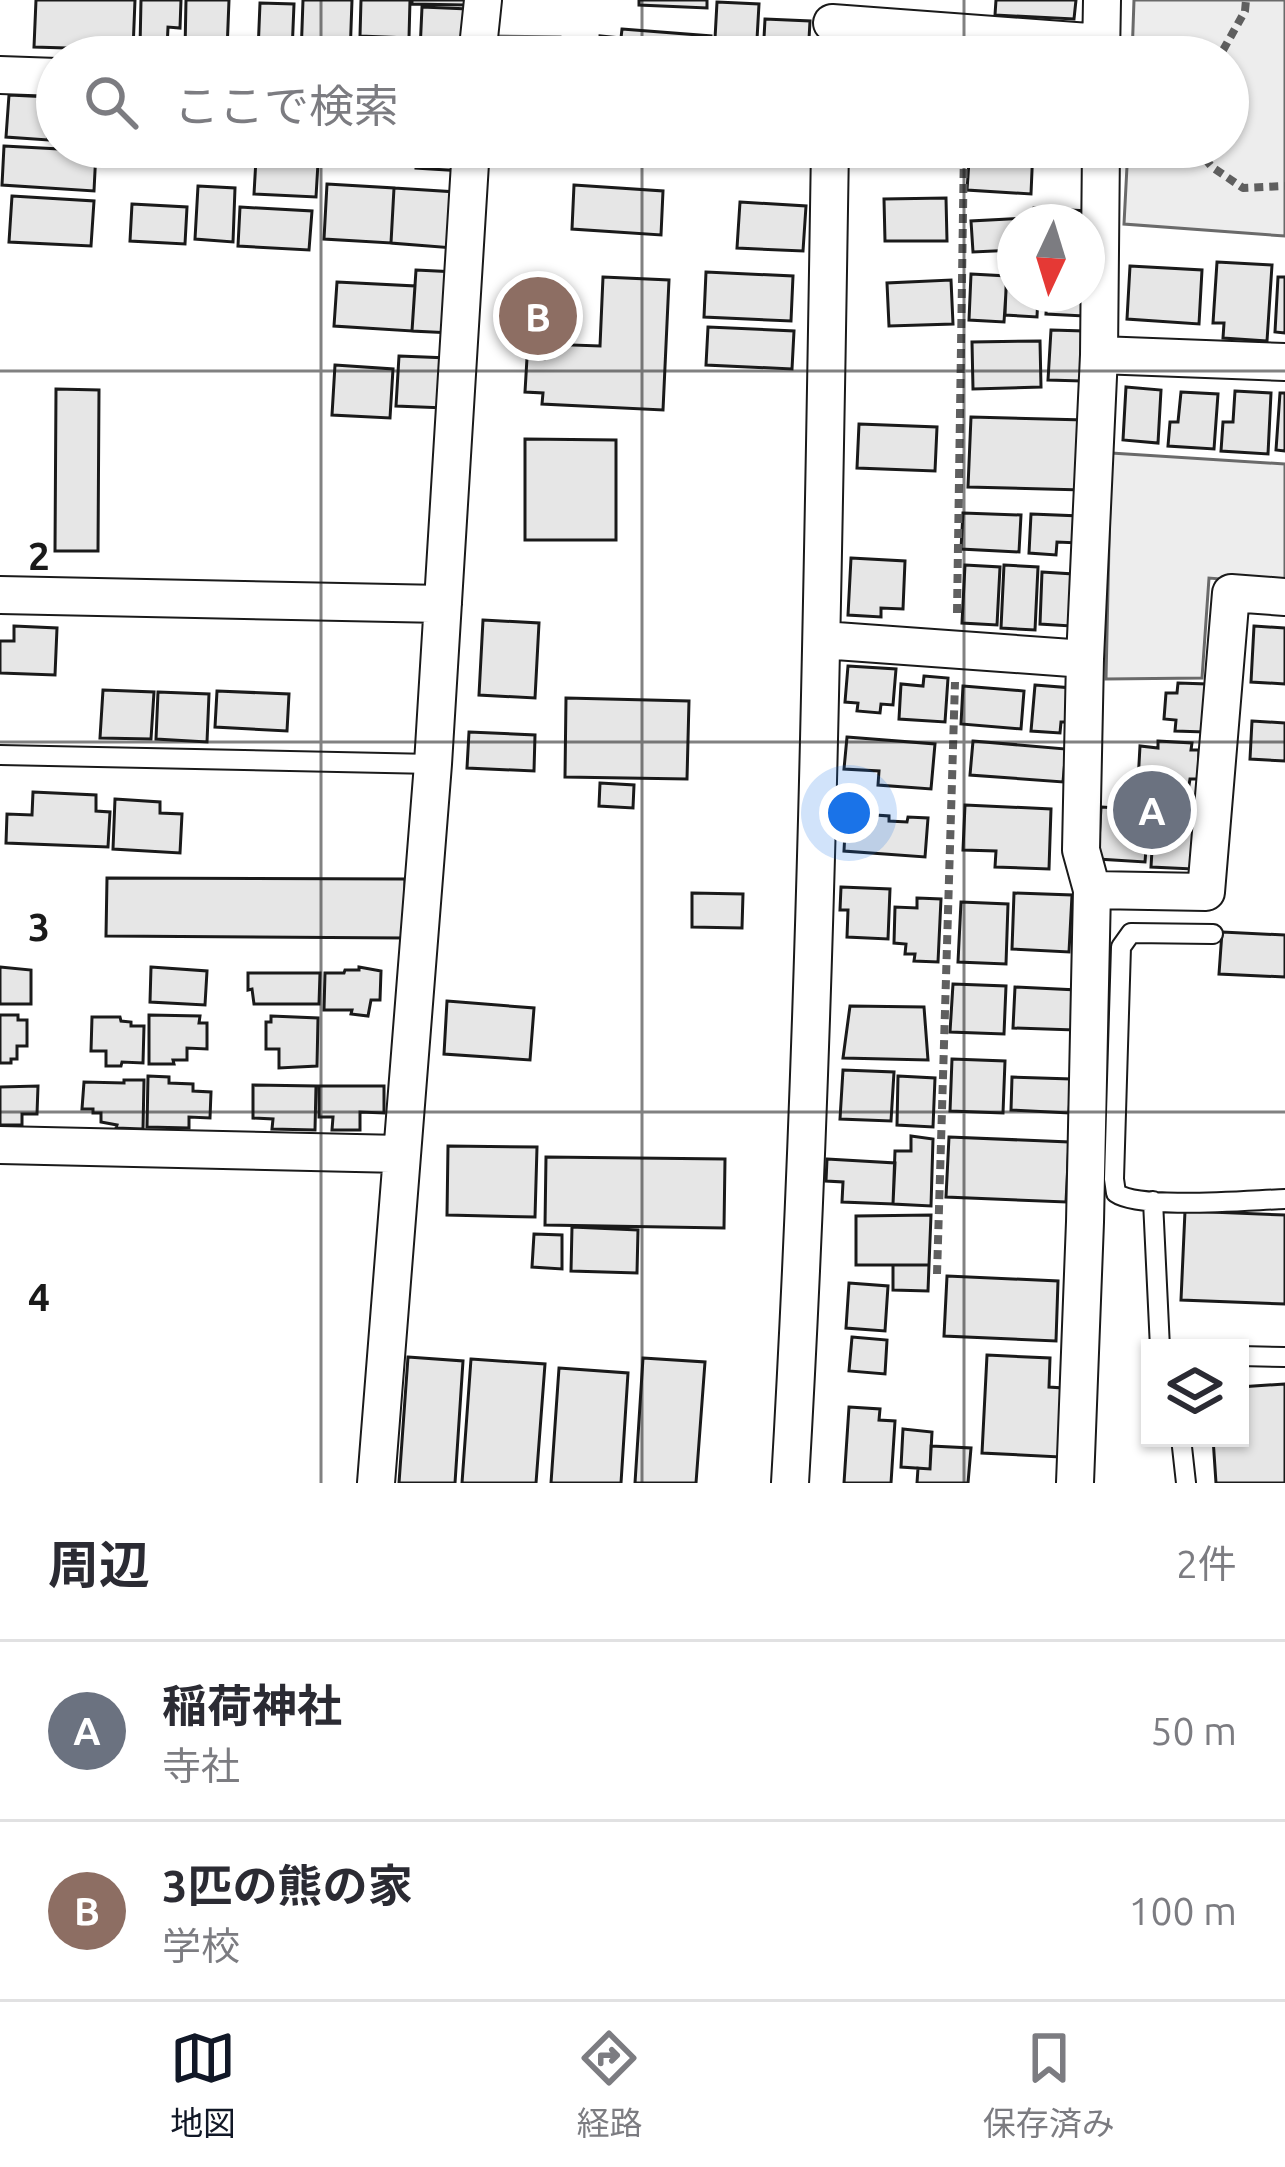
<!DOCTYPE html>
<html lang="ja">
<meta charset="utf-8">
<style>
body{margin:0;font-family:Ubuntu,"Noto Sans JP",sans-serif;background:#f7f7f7;color:#2b2b33}
.controls{position:absolute;right:36px;bottom:36px;display:grid;overflow:hidden;border-radius:0px;box-shadow:0 3px 9px #0004}
.controls button{width:108px;height:108px;display:grid;place-items:center;padding:0;border:0;border-bottom:3px solid #e1e1e2;background:#fff;color:#2b2b33;font:60px sans-serif}
.compass{position:absolute;left:997px;top:204px;width:108px;height:108px;border-radius:50%;background:#fff;box-shadow:0 3px 9px #0004;rotate:184deg}
.you{position:absolute;left:849px;top:813px;width:42px;height:42px;margin:-30px;border:9px solid #fff;border-radius:50%;background:#1a73e8;box-shadow:0 0 0 18px #1a73e833}
.badge{display:grid;place-items:center;width:78px;height:78px;border-radius:50%;background:#111827;color:#fff;font-size:39px;font-weight:700}
.pin{position:absolute;translate:-50% -50%;border:6px solid #fff;box-shadow:0 3px 12px #0006}
.list{margin:0;padding:0;list-style:none}
h2{display:flex;justify-content:space-between;align-items:center;height:156px;margin:0;padding:0 48px;font-size:51px}
h2 small{font-size:39px;font-weight:400;color:#7c7c81}
.list li{display:grid;grid-template-columns:78px 1fr auto;gap:36px;align-items:center;box-sizing:border-box;height:180px;padding:0 48px;border-top:3px solid #e1e1e2}
.list b{display:block;font-size:45px;white-space:nowrap}
.list p{margin:0;font-size:39px;white-space:nowrap;color:#7c7c81}
.list em{font-size:39px;font-style:normal;color:#7c7c81}
.icon{flex:none;width:66px;height:66px;fill:none;stroke:currentColor;stroke-width:2;stroke-linecap:round;stroke-linejoin:round}
.map{position:relative;flex:none;width:1285px;height:1483px;overflow:hidden}
.search{position:absolute;background:#fff;box-shadow:0 3px 9px #0004;left:36px;right:36px;top:36px;height:132px;display:flex;align-items:center;gap:30px;box-sizing:border-box;padding:0 42px;border-radius:66px;color:#7c7c81;font-size:45px}
.sheet{height:516px;background:#fff}
nav{display:flex;justify-content:space-around;align-items:center;box-sizing:border-box;height:168px;border-top:3px solid #e1e1e2;background:#fff;font-size:33px;color:#7c7c81}
nav a{display:grid;justify-items:center;gap:6px}
nav .on{color:#111827}
.map>svg:first-child{display:block}
.built{fill:#ededed;stroke:#6a6a6a;stroke-width:3}
.building{fill:#e6e6e6;stroke:#1a1a1a;stroke-width:3}
.lines{fill:none;stroke-linecap:round;stroke-linejoin:round}
.lane-casing{stroke:#1a1a1a;stroke-width:22}
.street-casing{stroke:#1a1a1a;stroke-width:40}
.path{stroke:#5f5f5f;stroke-width:8;stroke-dasharray:9 6;stroke-linecap:butt}
.lane{stroke:#fff;stroke-width:18}
.street{stroke:#fff;stroke-width:36}
.grid{fill:none;stroke:#1a1a1a;stroke-width:3;stroke-opacity:0.55}
.grid-label{font-size:39px;text-anchor:middle;font-weight:bold;fill:#1a1a1a;stroke:#fff;stroke-width:9;stroke-linejoin:round;paint-order:stroke}
</style>
<div class="map">
<svg width="1285" height="1483" viewBox="0 0 1285 1483">
<rect width="100%" height="100%" fill="#fff"/>
<!-- built -->
<path class="built" d="M 1134,0 L 1285,0 L 1285,236 L 1124,224 L 1128,147 L 1228,147 L 1228,57 L 1132,57 Z
M 491,36 L 560,37 L 560,57 L 491,57 Z
M 1111,453 L 1285,464 L 1285,584 L 1209,578 L 1202,678 L 1106,679 Z"/>
<!-- building -->
<path class="building" d="M 36,0 L 135,0 L 133,50 L 34,47 Z
M 141,0 L 181,0 L 180,28 L 168,27 L 167,49 L 140,47 Z
M 186,0 L 229,0 L 227,51 L 185,50 Z
M 303,0 L 352,0 L 350,57 L 301,57 Z
M 361,0 L 410,0 L 409,38 L 360,36 Z
M 412,0 L 465,0 L 465,5 L 412,4 Z
M 639,0 L 707,0 L 707,8 L 639,5 Z
M 996,0 L 1076,0 L 1074,19 L 995,15 Z
M 717,2 L 759,4 L 756,57 L 714,57 Z
M 260,3 L 294,4 L 292,53 L 258,52 Z
M 422,7 L 468,9 L 466,53 L 420,51 Z
M 765,19 L 810,21 L 808,57 L 763,57 Z
M 622,29 L 711,36 L 710,57 L 586,57 L 587,47 L 599,48 L 600,36 L 621,38 Z
M 9,95 L 50,97 L 48,140 L 6,137 Z
M 4,146 L 96,151 L 94,191 L 2,185 Z
M 138,147 L 232,147 L 232,164 L 137,159 Z
M 327,147 L 393,147 L 392,164 L 326,160 Z
M 417,147 L 463,147 L 462,171 L 416,168 Z
M 887,147 L 956,147 L 956,160 L 886,155 Z
M 970,147 L 1033,147 L 1031,194 L 967,190 Z
M 256,159 L 318,163 L 316,197 L 254,194 Z
M 327,184 L 394,188 L 391,243 L 324,239 Z
M 574,185 L 663,191 L 661,235 L 572,229 Z
M 198,186 L 235,188 L 233,242 L 195,239 Z
M 394,188 L 456,192 L 453,248 L 391,243 Z
M 12,196 L 94,201 L 91,246 L 9,242 Z
M 946,198 L 947,241 L 885,241 L 884,199 Z
M 740,202 L 806,206 L 803,251 L 737,248 Z
M 132,204 L 187,207 L 185,244 L 130,241 Z
M 240,207 L 312,211 L 309,250 L 238,246 Z
M 1034,208 L 1087,211 L 1086,222 L 1033,222 Z
M 1026,218 L 1026,222 L 1015,222 L 1015,250 L 973,252 L 971,221 Z
M 1217,262 L 1272,265 L 1267,341 L 1223,338 L 1224,323 L 1213,323 Z
M 1007,263 L 1015,263 L 1015,294 L 1038,294 L 1037,317 L 1005,315 Z
M 1130,266 L 1202,270 L 1199,324 L 1127,319 Z
M 416,270 L 456,272 L 452,333 L 412,331 Z
M 706,272 L 793,276 L 791,321 L 704,317 Z
M 971,274 L 1007,276 L 1004,322 L 969,320 Z
M 603,277 L 669,280 L 663,410 L 542,404 L 543,393 L 525,392 L 527,358 L 544,359 L 544,344 L 600,346 Z
M 1278,277 L 1285,277 L 1285,333 L 1275,332 Z
M 951,280 L 953,324 L 889,326 L 887,283 Z
M 337,282 L 415,286 L 412,331 L 334,326 Z
M 1047,294 L 1086,294 L 1084,316 L 1046,314 Z
M 708,327 L 794,331 L 792,369 L 706,365 Z
M 1051,330 L 1084,331 L 1082,381 L 1048,380 Z
M 1040,341 L 1041,387 L 973,389 L 972,342 Z
M 399,356 L 448,358 L 445,408 L 396,406 Z
M 335,365 L 393,369 L 390,418 L 332,415 Z
M 1126,387 L 1161,390 L 1158,443 L 1123,440 Z
M 56,389 L 99,390 L 98,551 L 55,551 Z
M 1235,391 L 1271,393 L 1268,454 L 1221,451 L 1223,422 L 1233,422 Z
M 1181,392 L 1218,394 L 1214,449 L 1168,446 L 1170,422 L 1178,422 Z
M 1280,393 L 1285,393 L 1285,451 L 1276,450 Z
M 971,417 L 1085,420 L 1083,490 L 968,487 Z
M 859,424 L 937,427 L 935,471 L 857,468 Z
M 525,439 L 616,440 L 616,540 L 525,540 Z
M 963,513 L 1021,515 L 1019,552 L 961,549 Z
M 1031,514 L 1080,516 L 1079,543 L 1057,542 L 1056,555 L 1029,553 Z
M 851,558 L 905,561 L 903,609 L 881,608 L 881,617 L 848,615 Z
M 965,565 L 1000,567 L 997,625 L 962,623 Z
M 1004,565 L 1038,567 L 1035,630 L 1001,628 Z
M 1042,572 L 1073,574 L 1071,626 L 1040,624 Z
M 483,620 L 539,623 L 535,698 L 479,695 Z
M 14,626 L 57,628 L 55,675 L 0,673 L 0,641 L 14,641 Z
M 1254,626 L 1285,628 L 1285,684 L 1251,682 Z
M 848,666 L 896,669 L 893,705 L 881,704 L 880,713 L 857,711 L 858,703 L 845,702 Z
M 924,676 L 948,678 L 945,722 L 899,719 L 901,684 L 923,686 Z
M 1178,683 L 1207,684 L 1205,732 L 1175,731 L 1176,720 L 1164,719 L 1166,693 L 1177,693 Z
M 1035,685 L 1072,688 L 1070,722 L 1061,722 L 1060,733 L 1031,731 Z
M 963,686 L 1024,691 L 1021,729 L 961,724 Z
M 103,690 L 154,692 L 151,739 L 100,738 Z
M 217,691 L 289,694 L 287,731 L 215,727 Z
M 158,692 L 209,694 L 207,742 L 156,739 Z
M 566,698 L 689,701 L 687,779 L 565,777 Z
M 1252,721 L 1285,723 L 1285,761 L 1250,759 Z
M 469,732 L 535,735 L 534,771 L 467,768 Z
M 847,737 L 935,744 L 931,789 L 878,785 L 879,771 L 844,769 Z
M 973,741 L 1066,749 L 1063,782 L 970,775 Z
M 1158,741 L 1192,743 L 1191,750 L 1199,750 L 1198,779 L 1190,779 L 1189,785 L 1138,782 L 1140,746 L 1158,748 Z
M 600,783 L 634,785 L 633,808 L 599,806 Z
M 33,792 L 96,795 L 96,811 L 110,812 L 108,847 L 6,843 L 7,814 L 32,815 Z
M 115,799 L 160,802 L 160,813 L 182,814 L 180,853 L 113,849 Z
M 965,805 L 1051,809 L 1049,869 L 995,867 L 996,851 L 963,850 Z
M 1101,807 L 1149,810 L 1145,862 L 1098,859 Z
M 846,813 L 889,816 L 889,821 L 907,822 L 908,817 L 928,818 L 925,857 L 844,851 Z
M 1154,816 L 1196,818 L 1193,869 L 1151,867 Z
M 107,878 L 405,879 L 405,938 L 106,936 Z
M 841,887 L 890,889 L 888,939 L 847,937 L 848,910 L 840,910 Z
M 692,893 L 743,894 L 742,928 L 692,927 Z
M 1014,893 L 1072,895 L 1069,952 L 1012,949 Z
M 917,898 L 941,899 L 938,962 L 914,961 L 915,954 L 905,954 L 906,944 L 894,943 L 895,907 L 917,908 Z
M 961,902 L 1008,904 L 1006,964 L 958,962 Z
M 1222,932 L 1285,935 L 1285,977 L 1219,974 Z
M 0,967 L 31,970 L 31,1004 L 0,1004 Z
M 151,967 L 207,971 L 205,1005 L 150,1002 Z
M 359,967 L 381,971 L 380,1000 L 371,1000 L 368,1016 L 351,1014 L 352,1010 L 324,1010 L 325,973 L 344,973 L 345,970 L 359,970 Z
M 248,973 L 320,973 L 319,1004 L 254,1004 L 252,989 L 248,990 Z
M 953,984 L 1006,986 L 1004,1034 L 950,1032 Z
M 1015,987 L 1077,990 L 1075,1030 L 1013,1028 Z
M 447,1001 L 534,1008 L 530,1060 L 444,1054 Z
M 850,1006 L 924,1007 L 928,1060 L 843,1058 Z
M 0,1015 L 18,1015 L 18,1020 L 27,1020 L 27,1046 L 17,1046 L 17,1059 L 11,1059 L 11,1063 L 0,1063 Z
M 149,1015 L 200,1016 L 199,1023 L 207,1023 L 207,1049 L 187,1048 L 187,1060 L 173,1060 L 174,1064 L 149,1064 Z
M 271,1016 L 318,1018 L 317,1066 L 279,1068 L 279,1049 L 266,1049 L 266,1022 L 271,1022 Z
M 92,1017 L 120,1017 L 121,1021 L 131,1022 L 131,1026 L 144,1026 L 143,1063 L 122,1062 L 121,1066 L 106,1066 L 106,1051 L 91,1051 Z
M 952,1059 L 1005,1061 L 1003,1113 L 950,1111 Z
M 843,1070 L 894,1072 L 891,1121 L 840,1119 Z
M 148,1076 L 169,1077 L 169,1083 L 193,1084 L 193,1091 L 211,1092 L 210,1118 L 189,1117 L 189,1128 L 147,1127 Z
M 898,1076 L 935,1078 L 933,1127 L 897,1125 Z
M 1012,1077 L 1071,1079 L 1069,1113 L 1011,1110 Z
M 124,1080 L 144,1080 L 143,1129 L 116,1128 L 117,1125 L 101,1122 L 101,1113 L 93,1113 L 93,1109 L 82,1109 L 84,1082 L 124,1083 Z
M 253,1085 L 316,1086 L 315,1130 L 272,1129 L 273,1119 L 253,1118 Z
M 38,1086 L 37,1114 L 22,1114 L 22,1125 L 0,1125 L 0,1087 Z
M 319,1086 L 384,1086 L 384,1113 L 360,1112 L 360,1130 L 332,1130 L 333,1117 L 319,1117 Z
M 911,1136 L 933,1139 L 931,1206 L 893,1204 L 895,1151 L 911,1151 Z
M 949,1137 L 1069,1142 L 1066,1202 L 946,1197 Z
M 448,1146 L 537,1147 L 535,1217 L 447,1215 Z
M 546,1157 L 725,1159 L 724,1228 L 545,1225 Z
M 827,1159 L 895,1163 L 893,1204 L 842,1202 L 843,1182 L 826,1181 Z
M 1185,1211 L 1285,1215 L 1285,1304 L 1181,1300 Z
M 931,1215 L 929,1265 L 856,1265 L 856,1216 Z
M 572,1227 L 638,1230 L 637,1273 L 571,1271 Z
M 534,1234 L 562,1235 L 562,1269 L 532,1267 Z
M 893,1265 L 929,1265 L 928,1291 L 893,1290 Z
M 947,1276 L 1058,1281 L 1056,1341 L 944,1336 Z
M 849,1283 L 888,1286 L 885,1331 L 846,1328 Z
M 852,1337 L 887,1340 L 885,1374 L 849,1371 Z
M 987,1355 L 1050,1358 L 1049,1387 L 1063,1388 L 1060,1457 L 982,1453 Z
M 408,1357 L 463,1361 L 455,1483 L 399,1483 Z
M 643,1358 L 705,1362 L 696,1483 L 635,1483 Z
M 471,1359 L 545,1364 L 536,1483 L 462,1483 Z
M 559,1368 L 628,1373 L 621,1483 L 551,1483 Z
M 1285,1384 L 1285,1483 L 1216,1483 L 1213,1438 L 1240,1438 L 1240,1387 Z
M 849,1407 L 880,1409 L 879,1420 L 895,1421 L 891,1483 L 844,1483 Z
M 903,1429 L 932,1432 L 930,1469 L 901,1467 Z
M 931,1446 L 971,1448 L 968,1483 L 917,1483 L 918,1468 L 930,1469 Z"/>
<g class="lines">
<defs>
<path id="lane" d="M 0,755 L 433,764
M 1213,934 L 1131,933 L 1121,947 L 1114,1179 L 1116,1193 C 1140,1210 1250,1200 1285,1199
M 1153,1201 L 1160,1348
M 1240,1356 L 1285,1357
M 1181,1438 L 1186,1483"/>
<path id="street" d="M 832,23 L 1102,43
M 477,57 L 483,0
M 1101,57 L 1102,0
M 0,75 L 57,77
M 1099,355 L 1285,362
M 0,595 L 443,604
M 822,640 L 1085,659
M 1092,890 L 1206,892 L 1231,593 L 1285,597
M 0,1145 L 401,1154
M 376,1483 L 433,764 L 471,147
M 790,1483 C 816,1038 823,593 830,147
M 1075,1483 L 1085,1222 L 1092,890 L 1081,850 L 1085,659 L 1099,355 L 1101,147"/>
</defs>
<!-- lane casing -->
<use href="#lane" class="lane-casing"/>
<!-- street casing -->
<use href="#street" class="street-casing"/>
<!-- path -->
<path class="path" d="M 1134,53 L 1222,52 L 1245,11 L 1246,0
M 1195,147 L 1212,167 L 1243,188 L 1285,186
M 957,613 L 964,147
M 937,1274 L 955,682"/>
<!-- lane -->
<use href="#lane" class="lane"/>
<!-- street -->
<use href="#street" class="street"/>
</g>
<!-- grid -->
<path class="grid" d="M 321,0 L 321,57M 642,0 L 642,57M 964,0 L 964,57M 321,147 L 321,1483M 642,147 L 642,1483M 964,147 L 964,1483M 0,371 L 1285,371M 0,742 L 1285,742M 0,1112 L 1285,1112"/>
<g class="grid-label">
<text x="39" y="570">2</text>
<text x="39" y="941">3</text>
<text x="39" y="1311">4</text>
</g>
</svg>
<div class="controls">
<button><svg class="icon" aria-label="layers" viewBox="0 0 24 24"><path d="M12 4l9 5-9 5-9-5zM3 14l9 5 9-5"/></svg></button>
</div>
<svg class="compass" viewBox="-18 -18 36 36"><path d="M0-13l5 13h-10z" fill="#e53935"/><path d="M0 13l5-13h-10z" fill="#7c7c81"/></svg>
<div class="you"></div>
<div class="pin badge" style="left:1152px;top:810px;background:#6b7280">A</div>
<div class="pin badge" style="left:538px;top:316px;background:#8d6e63">B</div>
<div class="search"><svg class="icon" aria-label="search" viewBox="0 0 24 24"><circle cx="10" cy="10" r="6"/><path d="M15 15l6 6"/></svg>ここで検索</div>
</div>
<section class="sheet">
<h2>周辺<small>2件</small></h2>
<ul class="list">
<li><span class="badge" style="background:#6b7280">A</span><div><b>稲荷神社</b><p>寺社</p></div><em>50 m</em></li>
<li><span class="badge" style="background:#8d6e63">B</span><div><b>3匹の熊の家</b><p>学校</p></div><em>100 m</em></li>
</ul>
</section>
<nav>
<a class="on"><svg class="icon" aria-label="map" viewBox="0 0 24 24"><path d="M3 6l6-2 6 2 6-2v14l-6 2-6-2-6 2zM9 4v14M15 6v14"/></svg>地図</a>
<a><svg class="icon" aria-label="directions" viewBox="0 0 24 24"><path d="M12 3l9 9-9 9-9-9zM9 14v-3h6M13 9l2 2-2 2"/></svg>経路</a>
<a><svg class="icon" aria-label="saved" viewBox="0 0 24 24"><path d="M7 4h10v16l-5-4-5 4z"/></svg>保存済み</a>
</nav>
